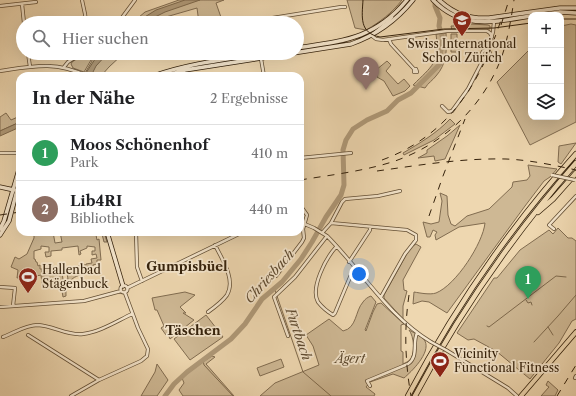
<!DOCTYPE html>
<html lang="de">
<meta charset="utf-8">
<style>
body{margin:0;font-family:"Libre Caslon Text",serif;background:#f2f2f2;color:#202124}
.controls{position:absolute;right:12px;top:12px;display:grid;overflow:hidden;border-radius:8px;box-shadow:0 4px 16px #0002}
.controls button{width:36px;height:36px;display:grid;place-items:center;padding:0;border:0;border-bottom:1px solid #e0e0e0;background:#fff;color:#202124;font:20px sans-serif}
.you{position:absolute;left:359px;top:274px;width:14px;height:14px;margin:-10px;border:3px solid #fff;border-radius:50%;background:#1a73e8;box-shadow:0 0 0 6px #1a73e833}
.badge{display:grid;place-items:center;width:26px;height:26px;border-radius:50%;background:#d93025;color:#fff;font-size:13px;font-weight:700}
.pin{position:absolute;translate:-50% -33px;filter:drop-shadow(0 1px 2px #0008)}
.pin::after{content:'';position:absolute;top:21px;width:14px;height:12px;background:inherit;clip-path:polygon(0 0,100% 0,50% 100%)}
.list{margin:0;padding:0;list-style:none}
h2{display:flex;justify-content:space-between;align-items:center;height:52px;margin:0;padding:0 16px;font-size:17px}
h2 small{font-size:13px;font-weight:400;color:#757577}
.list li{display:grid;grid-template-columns:26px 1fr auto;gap:12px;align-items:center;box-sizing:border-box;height:56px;padding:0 16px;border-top:1px solid #e0e0e0}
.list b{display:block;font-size:15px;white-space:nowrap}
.list p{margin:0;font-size:13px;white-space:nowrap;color:#757577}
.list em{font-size:13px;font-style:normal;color:#757577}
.icon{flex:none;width:22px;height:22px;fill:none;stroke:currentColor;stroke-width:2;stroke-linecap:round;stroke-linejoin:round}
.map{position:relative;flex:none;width:576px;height:396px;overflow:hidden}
.search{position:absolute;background:#fff;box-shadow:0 4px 16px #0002;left:16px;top:16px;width:288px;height:44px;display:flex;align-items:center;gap:10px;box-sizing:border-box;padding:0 14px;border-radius:22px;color:#757577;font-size:15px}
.panel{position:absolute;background:#fff;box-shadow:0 4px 16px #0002;left:16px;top:72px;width:288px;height:164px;border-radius:12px}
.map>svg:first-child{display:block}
.green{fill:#ceb894;stroke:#816c50}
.water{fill:#af9978;stroke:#7e694c}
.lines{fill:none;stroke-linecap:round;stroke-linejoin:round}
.stream{stroke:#7e694c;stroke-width:1}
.river{stroke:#af9978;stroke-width:5}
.street-casing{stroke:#624e34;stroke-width:4}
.secondary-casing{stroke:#34210b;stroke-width:5}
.primary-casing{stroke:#34210b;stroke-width:5.5}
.highway-casing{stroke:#34210b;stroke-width:6}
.street{stroke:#f4e5cc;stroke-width:2.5}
.secondary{stroke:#f4e5cc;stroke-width:3.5}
.primary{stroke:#eed7b0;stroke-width:4}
.highway{stroke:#eed7b0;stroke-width:4.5}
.tram{stroke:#34210b;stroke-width:1}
.rail{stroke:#34210b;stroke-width:1;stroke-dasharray:7 7;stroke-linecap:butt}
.street-bridge-casing{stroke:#624e34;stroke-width:4;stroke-linecap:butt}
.street-bridge{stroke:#f4e5cc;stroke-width:2.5}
.labels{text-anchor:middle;stroke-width:3.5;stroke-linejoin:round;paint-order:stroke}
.poi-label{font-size:12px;fill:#34210b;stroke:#f4e5cc;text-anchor:start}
.park-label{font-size:12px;font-style:italic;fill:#5a472d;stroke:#f4e5cc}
.neighbourhood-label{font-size:13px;font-weight:bold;fill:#34210b;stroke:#f4e5cc}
.water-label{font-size:13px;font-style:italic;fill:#5f4b31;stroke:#f4e5cc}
</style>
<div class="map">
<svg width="576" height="396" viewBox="0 0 576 396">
<rect width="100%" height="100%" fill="#eed7b0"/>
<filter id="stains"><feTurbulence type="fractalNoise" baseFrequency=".005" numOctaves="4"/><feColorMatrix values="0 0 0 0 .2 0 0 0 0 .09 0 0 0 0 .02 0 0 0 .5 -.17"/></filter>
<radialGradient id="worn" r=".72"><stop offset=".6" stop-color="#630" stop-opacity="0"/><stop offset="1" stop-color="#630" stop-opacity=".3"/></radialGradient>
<!-- green -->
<path class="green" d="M 179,0 L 224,0 L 216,3 L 223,23 L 199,23 L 197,8 L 152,21 L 153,23 L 132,23 L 145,12 Z
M 347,0 L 402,0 C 392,13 380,22 366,30 L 355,28 Z
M 453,17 L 471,24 L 488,25 L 490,26 L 490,29 L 452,30 L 451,26 L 454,26 Z
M 571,24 L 576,25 L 576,122 L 530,145 L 497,82 L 531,48 L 531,117 L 561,117 L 561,26 Z
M 446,33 C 447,49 447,64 436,76 C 433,80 428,83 425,88 L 413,85 C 432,66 440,63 436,34 Z
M 451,34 L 457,34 L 457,45 L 460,45 L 459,52 L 451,52 Z
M 86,53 L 88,53 L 91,60 L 84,72 L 73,68 L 71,64 L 72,62 Z
M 95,53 L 124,53 L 109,67 L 101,76 L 91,76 L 85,73 L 92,61 L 91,56 Z
M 387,61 L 391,65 L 386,71 L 398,84 L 404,79 L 410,86 L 405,91 L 393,96 L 384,81 L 377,77 L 376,70 Z
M 6,113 L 11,120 L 20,116 L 20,122 L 0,131 L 0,117 Z
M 450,119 L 455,124 L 434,140 L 404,155 L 403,153 C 420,143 437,133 450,119 Z
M 460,125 L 445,159 L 435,161 L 434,156 L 418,158 L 427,153 L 427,150 L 447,136 Z
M 576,143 L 561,164 L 558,162 L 559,146 Z
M 528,165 L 557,169 L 550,177 L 544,181 L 525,206 L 447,313 L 429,302 L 422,301 L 413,304 L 414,292 C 420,293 430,295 436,293 C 456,285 483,243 485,223 L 459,227 L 436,240 L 435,235 L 437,232 L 433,230 L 430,237 L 427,237 L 423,222 L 431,224 L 439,222 L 442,201 L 440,193 L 447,196 L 448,215 L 451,224 L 455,226 L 467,216 L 489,209 L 512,187 L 513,182 L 527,180 L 530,176 Z
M 558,228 L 568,238 L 572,238 L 576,241 L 576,319 L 572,321 L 559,343 L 530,379 L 496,351 L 474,339 L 468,340 L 457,333 L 494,278 L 497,278 L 520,250 L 549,230 L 553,234 Z
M 34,232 L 53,232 L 55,243 L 62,242 L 60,232 L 104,232 L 107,242 L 104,242 L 102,234 L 96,235 L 97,240 L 99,239 L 101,260 L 97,260 L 97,264 L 93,265 L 93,266 L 79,268 L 79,265 L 86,265 L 86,264 L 92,263 L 91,259 L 97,258 L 96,254 L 92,255 L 92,251 L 95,251 L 95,247 L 87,246 L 87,248 L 80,251 L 81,254 L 79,255 L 78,246 L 62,248 L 62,250 L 51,251 L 51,256 L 46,257 L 45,252 L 49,252 L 49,247 L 41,246 L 41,249 L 34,251 L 34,259 L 35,259 L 36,262 L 37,262 L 38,266 L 40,265 L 40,269 L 42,269 L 42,275 L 28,277 L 27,273 L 23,273 L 23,277 L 17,278 L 18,270 L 11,267 L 15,257 L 19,259 L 27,254 L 34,238 Z
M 416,244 L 421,247 L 403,280 L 404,290 L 407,291 L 403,306 L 403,319 L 384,298 L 384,295 L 410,248 Z
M 88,269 L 88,272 C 74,277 65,279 66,296 L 63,297 L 61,285 L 43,288 L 41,276 L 58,274 L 58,272 L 62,271 L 63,280 L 68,279 L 67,273 Z
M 185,292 L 195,295 L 180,307 L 186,313 L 183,313 L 194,320 L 170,339 L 168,334 L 166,335 L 161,328 L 164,326 L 157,310 L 155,310 L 152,298 Z
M 371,296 L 376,302 L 365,330 L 366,331 L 373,312 L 377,304 L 381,303 L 404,324 L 401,325 L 401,351 L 403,352 L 403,364 C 405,363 407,362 409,361 C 416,355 414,336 409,330 C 414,333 422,336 425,341 C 431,353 411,372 404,378 L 393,374 L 370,382 L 366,387 L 375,394 L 374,396 L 260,396 L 275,383 L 319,365 L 313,346 L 306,335 L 329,319 L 343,331 C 357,328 355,311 363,302 C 365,299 368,297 371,296 Z
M 206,315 L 223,337 L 190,360 L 174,339 Z
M 212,356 L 215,357 L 206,364 L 234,396 L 183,396 L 179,390 L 184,383 L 182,378 L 197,366 Z
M 281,359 L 284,367 L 260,376 L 257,368 Z
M 157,364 L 168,380 L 157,396 L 141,396 L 155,372 Z
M 548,381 L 558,390 L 555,396 L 541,396 L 549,387 L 546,385 Z"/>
<!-- water -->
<path class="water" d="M 185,0 L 200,0 L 165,12 L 143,23 L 135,23 L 156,10 Z
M 99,53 L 108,53 L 96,66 L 91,76 L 84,76 Z
M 20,122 L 20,127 L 0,136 L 0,131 Z"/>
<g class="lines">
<!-- stream -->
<path class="stream" d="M 275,289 L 276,293
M 277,296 L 303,372 L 331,396
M 526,300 L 528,303 L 531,302 L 532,305
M 487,326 L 489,327 L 556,276 L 566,277
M 548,327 L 553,335
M 534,342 L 558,316 L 576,295
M 203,360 L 204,365 L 233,396"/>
<!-- river -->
<path class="river" d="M 165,396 L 174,384 L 187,372 L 231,339 L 245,324 L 262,299 L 282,282 L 301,259 L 312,242 L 326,217 L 341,195 L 344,185 L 343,150 L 346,140 L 353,129 L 367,120 L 387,111 L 398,100 L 411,93 L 440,64 L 442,60 L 440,55 L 443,39 L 439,26 L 440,18 L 435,6 L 435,0"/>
<defs>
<path id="street" d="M 82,0 L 85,14 L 86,23
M 22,4 L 24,23
M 0,6 L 36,2
M 392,17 L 389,21 L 373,34 L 372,36 L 376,39 L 383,40 L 447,31 L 487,31 L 490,33 L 492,37
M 118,23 L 135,0
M 238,23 L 256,20
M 256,23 L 256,20 L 260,20 L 341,7 L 345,7
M 389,39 L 391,44 L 414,69
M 487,50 L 493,32 L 494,22
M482 54a4 4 0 1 1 8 0a4 4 0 1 1-8 0Z
M 28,53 L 30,67
M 260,53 L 264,76
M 64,67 L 68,62 L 82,53
M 414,69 L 416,69 L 417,72 L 414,72 Z
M 0,71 C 34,66 55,61 87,76
M 442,106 L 448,112 L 452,111 L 468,89 L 484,58
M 0,153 L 20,153
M 300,158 L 351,153
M 300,222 L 314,228 L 327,236 C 362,271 388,316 431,342
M 331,223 L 407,230 L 416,235 L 416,240 L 405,254 L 381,297
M 554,229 L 549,225 L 576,196
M 136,232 L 137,267 L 142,281
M 322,233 L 331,223 L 342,202 L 345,199 L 378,196 L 400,191
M 336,247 C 326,258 310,288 318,302 C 322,307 328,312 333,315 L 335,313 L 353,270 L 355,268
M 349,262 L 370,230 L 370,227
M 276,276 L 302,242 L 304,238 L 303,229 L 307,215 L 300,205
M120.5 289a3.5 3.5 0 1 1 7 0a3.5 3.5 0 1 1-7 0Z
M 0,287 L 15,288 L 13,306
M 127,288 L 243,232
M 0,307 L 84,301 L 121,291
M 208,312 C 215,307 222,302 227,295 C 236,280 222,259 215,245
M 28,335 L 99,380
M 288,336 L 274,297 L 295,277 L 327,236
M 3,337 C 14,333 25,325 38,325 C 54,326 67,336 83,334 C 100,332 117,321 132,314
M 446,350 L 508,388 L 517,396
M 575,378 L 576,376
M 370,386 L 367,381 L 408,364 C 419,356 412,344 417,333
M 71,396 L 99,380 L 141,361 L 147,356 L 148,349 L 138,328 L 125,293"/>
<path id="secondary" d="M 433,0 C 462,30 494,22 531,16
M 439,0 C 454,14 469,19 489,18 L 560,8 L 576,8
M 540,15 L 560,12 L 576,13
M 297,48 C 343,41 375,39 407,0
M 153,76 C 189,63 228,59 266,53
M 165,76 L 185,70 L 351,44 C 377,35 396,21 413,0
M 0,187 L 14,190
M 0,229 L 4,221 L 20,166
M 107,232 L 123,286
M 0,235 L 9,221 L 20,179"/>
<path id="primary" d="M 521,396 L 576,332"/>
<path id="highway" d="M 538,212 L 553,199 L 576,173
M 408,396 C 454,309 510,227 576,154
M 415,396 C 459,313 514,234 576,163"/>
</defs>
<!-- street casing -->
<use href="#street" class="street-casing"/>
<!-- secondary casing -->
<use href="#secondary" class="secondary-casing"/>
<!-- primary casing -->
<use href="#primary" class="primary-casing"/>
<!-- highway casing -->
<use href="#highway" class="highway-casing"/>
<!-- street -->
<use href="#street" class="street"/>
<!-- secondary -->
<use href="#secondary" class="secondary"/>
<!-- primary -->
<use href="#primary" class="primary"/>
<!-- highway -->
<use href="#highway" class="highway"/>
<!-- tram -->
<path class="tram" d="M 363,0 C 362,17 359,33 380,37 L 444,29 L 494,28 L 531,23
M 561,19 L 576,19"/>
<!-- rail -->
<path class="rail" d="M 501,25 L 509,0
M 382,160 C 448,136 480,84 501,20
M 377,171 C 420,165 463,158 506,159 C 530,160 553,165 576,170
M 300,180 C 331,175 365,171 395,161 C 444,144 484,106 502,56 C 508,38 511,19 514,0
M 0,215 L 20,212
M 429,216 L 443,176 L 465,119
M 409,295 C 404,329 405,362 411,396
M 557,396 L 576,365"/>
<defs>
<path id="street-bridge" d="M 552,175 L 575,180
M 431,342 L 446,350"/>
</defs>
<!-- street-bridge casing -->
<use href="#street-bridge" class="street-bridge-casing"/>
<!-- street-bridge -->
<use href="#street-bridge" class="street-bridge"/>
</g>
<!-- icons -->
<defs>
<symbol id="school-pin" viewBox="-11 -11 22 30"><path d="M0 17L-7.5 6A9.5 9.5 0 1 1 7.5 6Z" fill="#8f2418" stroke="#f4e5cc"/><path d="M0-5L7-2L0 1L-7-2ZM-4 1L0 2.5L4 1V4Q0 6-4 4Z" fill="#fff"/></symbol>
<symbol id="stadium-pin" viewBox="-11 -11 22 30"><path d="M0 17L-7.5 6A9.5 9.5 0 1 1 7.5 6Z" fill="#8f2418" stroke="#f4e5cc"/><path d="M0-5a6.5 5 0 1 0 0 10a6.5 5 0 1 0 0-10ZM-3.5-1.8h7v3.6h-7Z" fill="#fff"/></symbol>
</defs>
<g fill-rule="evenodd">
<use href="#school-pin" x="451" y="9" width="22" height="30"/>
<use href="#stadium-pin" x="17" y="266" width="22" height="30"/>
<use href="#stadium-pin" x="429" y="350" width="22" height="30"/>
</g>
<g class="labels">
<!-- poi labels -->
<g class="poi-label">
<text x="462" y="48" text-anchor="middle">Swiss International<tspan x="462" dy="14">School Zürich</tspan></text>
<text x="42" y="274">Hallenbad<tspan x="42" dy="14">Stägenbuck</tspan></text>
<text x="454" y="358">Vicinity<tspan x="454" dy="14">Functional Fitness</tspan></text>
</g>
<!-- park labels -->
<g class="park-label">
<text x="350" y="363">Ägert</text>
</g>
<!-- neighbourhood labels -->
<g class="neighbourhood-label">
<text x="187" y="271">Gumpisbüel</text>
<text x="193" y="335">Täschen</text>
</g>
<!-- water labels -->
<g class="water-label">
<text transform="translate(269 276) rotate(-48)" y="5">Chriesbach</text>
<text transform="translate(299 334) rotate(71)" y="5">Furtbach</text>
</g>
</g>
<rect width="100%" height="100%" filter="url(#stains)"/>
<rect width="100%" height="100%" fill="url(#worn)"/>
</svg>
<div class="controls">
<button>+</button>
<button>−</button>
<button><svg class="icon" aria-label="layers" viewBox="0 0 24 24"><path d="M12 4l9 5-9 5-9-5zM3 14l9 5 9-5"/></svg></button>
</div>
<div class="you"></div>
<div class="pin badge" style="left:528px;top:299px;background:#2e9e5b">1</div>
<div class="pin badge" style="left:366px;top:90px;background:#8d6e63">2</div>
<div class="search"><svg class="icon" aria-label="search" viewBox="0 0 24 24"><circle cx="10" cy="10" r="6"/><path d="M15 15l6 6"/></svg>Hier suchen</div>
<section class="panel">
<h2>In der Nähe<small>2 Ergebnisse</small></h2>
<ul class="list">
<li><span class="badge" style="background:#2e9e5b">1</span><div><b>Moos Schönenhof</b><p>Park</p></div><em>410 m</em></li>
<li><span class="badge" style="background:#8d6e63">2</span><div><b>Lib4RI</b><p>Bibliothek</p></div><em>440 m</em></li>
</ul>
</section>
</div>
